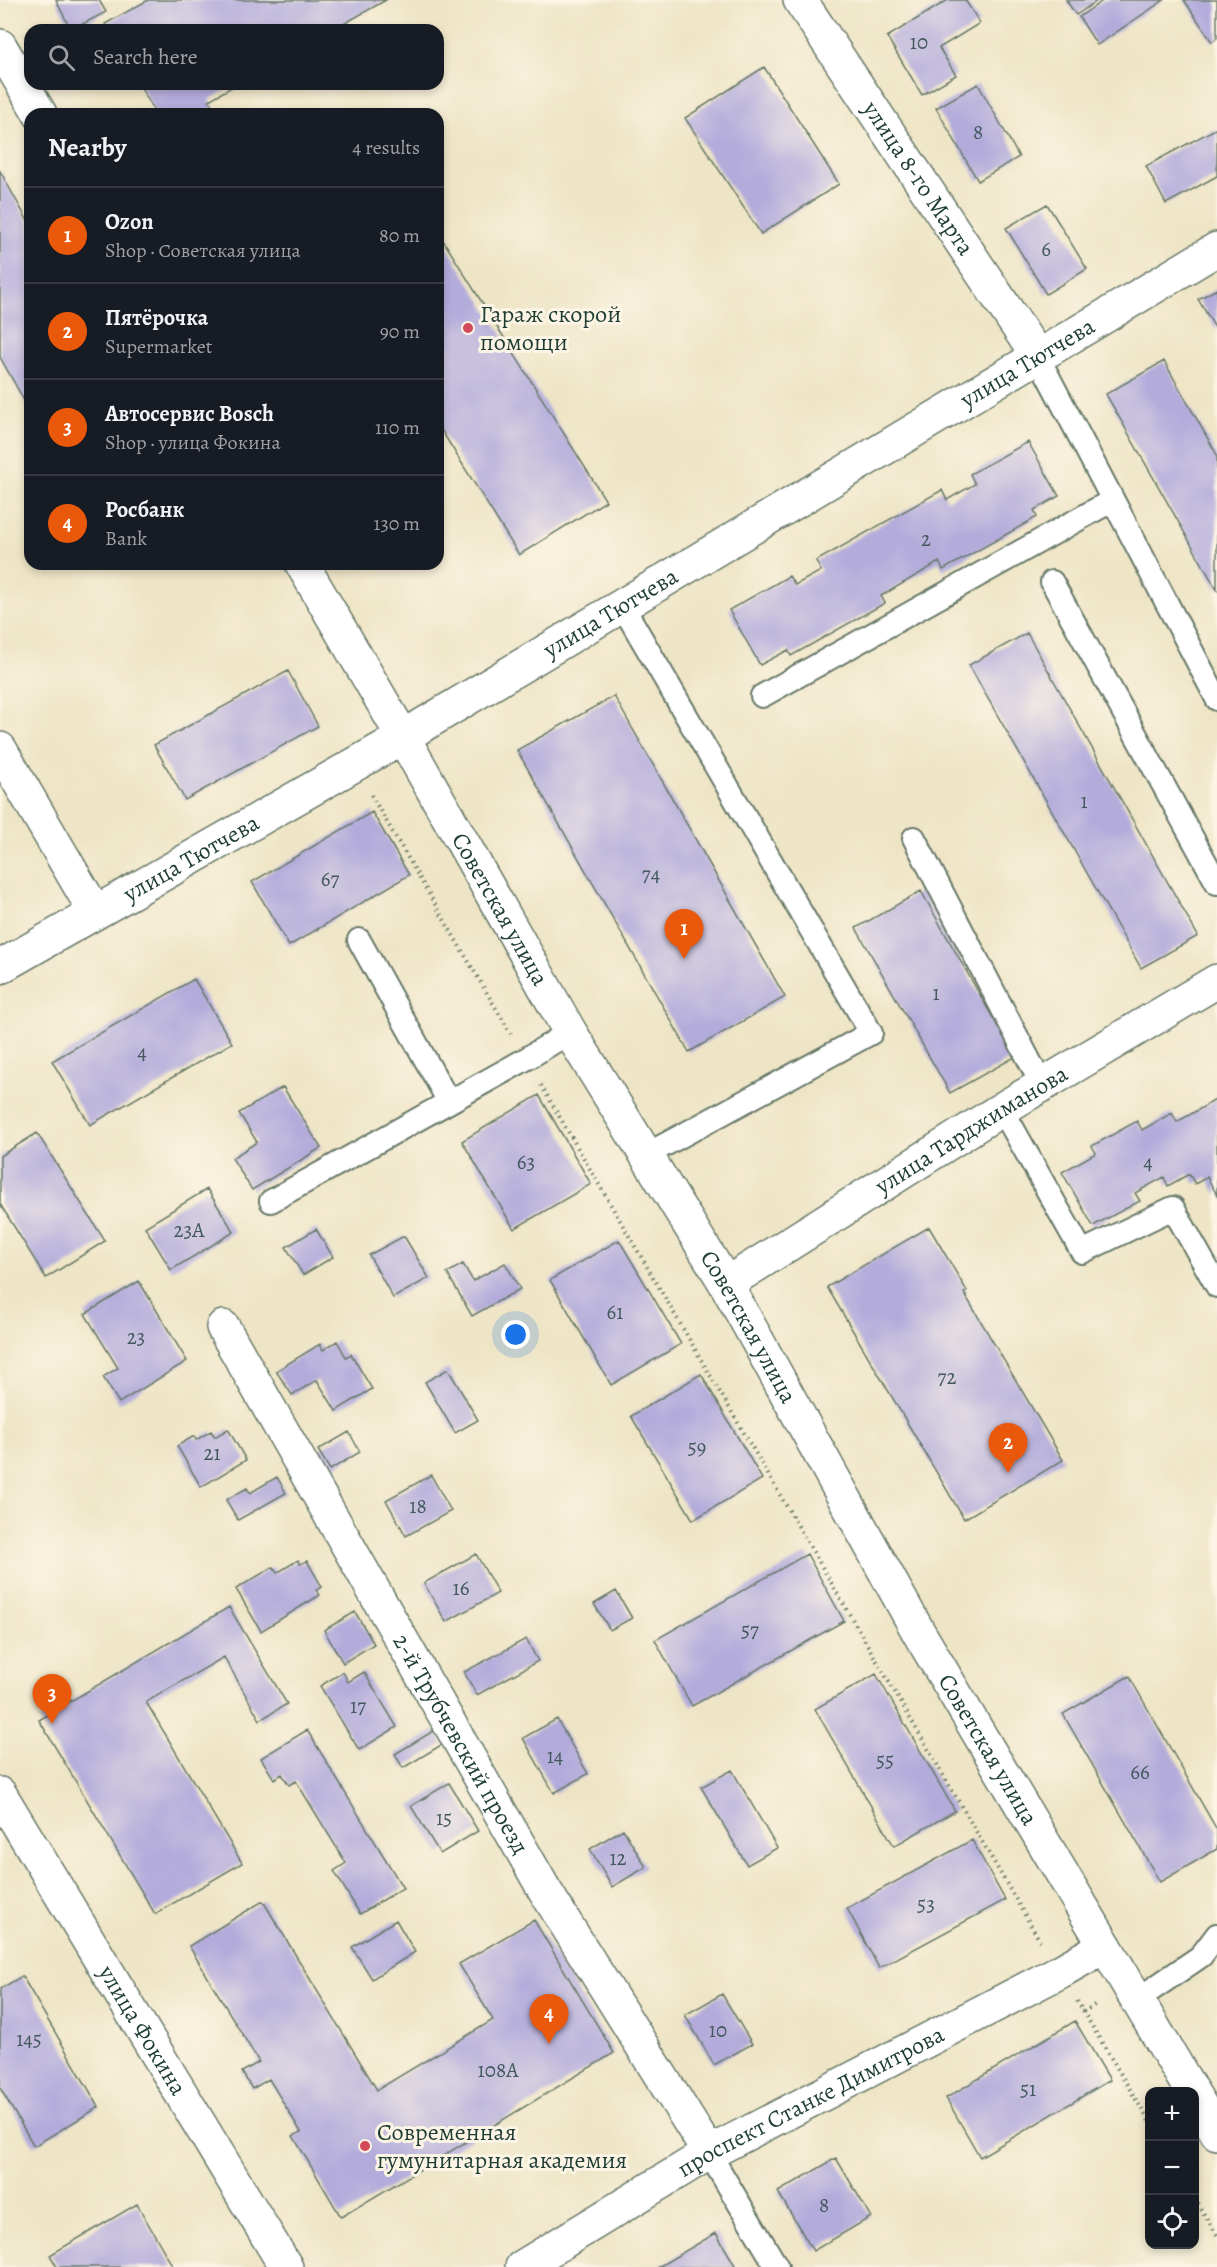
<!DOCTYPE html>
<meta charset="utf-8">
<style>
body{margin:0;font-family:Alegreya,serif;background:#242831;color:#f1f3f6}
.controls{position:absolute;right:18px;bottom:18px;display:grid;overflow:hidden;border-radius:12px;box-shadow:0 3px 9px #0003}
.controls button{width:54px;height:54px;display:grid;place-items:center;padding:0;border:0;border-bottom:2px solid #363941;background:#171b24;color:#f1f3f6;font:30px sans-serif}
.you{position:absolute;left:516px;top:1335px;width:21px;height:21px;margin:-15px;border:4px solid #fff;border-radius:50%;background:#1a73e8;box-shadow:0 0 0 9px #1a73e833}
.badge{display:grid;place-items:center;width:39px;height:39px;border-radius:50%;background:#ea580c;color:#fff;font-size:20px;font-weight:700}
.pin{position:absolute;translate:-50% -50px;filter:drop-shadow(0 2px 3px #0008)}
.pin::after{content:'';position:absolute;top:32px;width:21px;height:18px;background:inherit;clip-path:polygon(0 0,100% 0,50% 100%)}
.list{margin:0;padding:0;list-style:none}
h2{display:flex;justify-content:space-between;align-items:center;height:78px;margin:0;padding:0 24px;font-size:26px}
h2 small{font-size:20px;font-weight:400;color:#9ea1a6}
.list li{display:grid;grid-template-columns:39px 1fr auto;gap:18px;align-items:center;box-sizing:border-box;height:96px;padding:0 24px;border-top:2px solid #363941}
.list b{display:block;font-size:22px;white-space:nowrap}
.list p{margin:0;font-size:20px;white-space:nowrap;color:#9ea1a6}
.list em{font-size:20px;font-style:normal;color:#9ea1a6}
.icon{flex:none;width:33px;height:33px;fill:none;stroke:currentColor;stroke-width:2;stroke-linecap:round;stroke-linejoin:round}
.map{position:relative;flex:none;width:1217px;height:2267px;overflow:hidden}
.search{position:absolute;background:#171b24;box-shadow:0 3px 9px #0003;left:24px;top:24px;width:420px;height:66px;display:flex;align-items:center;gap:15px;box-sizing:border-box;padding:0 21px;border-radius:18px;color:#9ea1a6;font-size:22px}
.panel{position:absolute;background:#171b24;box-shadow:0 3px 9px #0003;left:24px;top:108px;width:420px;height:462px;border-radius:18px}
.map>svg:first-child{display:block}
.building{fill:#b3acdb}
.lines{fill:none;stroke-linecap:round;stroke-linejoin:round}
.service-casing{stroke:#677867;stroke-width:26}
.minor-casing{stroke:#677867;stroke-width:36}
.secondary-casing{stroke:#677867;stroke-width:36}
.path{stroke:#677867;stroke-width:4;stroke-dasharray:1.5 4.5;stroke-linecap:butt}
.service{stroke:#fff;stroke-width:22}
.minor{stroke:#fff;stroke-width:33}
.secondary{stroke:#fff;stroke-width:33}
.poi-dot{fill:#d1495b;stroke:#fcf5e5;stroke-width:2}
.labels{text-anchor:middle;stroke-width:6;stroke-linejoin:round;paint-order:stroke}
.number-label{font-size:21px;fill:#44595e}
.street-label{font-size:24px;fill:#1f3d34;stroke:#fcf5e5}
.poi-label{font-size:24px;fill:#1f3d34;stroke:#fcf5e5;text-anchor:start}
</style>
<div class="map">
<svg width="1217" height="2267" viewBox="0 0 1217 2267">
<rect width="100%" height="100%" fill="#fcf5e5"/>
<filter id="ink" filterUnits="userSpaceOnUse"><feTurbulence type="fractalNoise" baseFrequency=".0167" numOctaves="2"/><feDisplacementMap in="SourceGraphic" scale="12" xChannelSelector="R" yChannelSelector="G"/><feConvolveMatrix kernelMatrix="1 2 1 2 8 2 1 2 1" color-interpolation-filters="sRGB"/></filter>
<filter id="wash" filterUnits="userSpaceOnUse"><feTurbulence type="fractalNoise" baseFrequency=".008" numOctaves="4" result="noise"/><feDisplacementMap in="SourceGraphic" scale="24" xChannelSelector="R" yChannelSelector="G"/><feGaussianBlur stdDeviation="1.35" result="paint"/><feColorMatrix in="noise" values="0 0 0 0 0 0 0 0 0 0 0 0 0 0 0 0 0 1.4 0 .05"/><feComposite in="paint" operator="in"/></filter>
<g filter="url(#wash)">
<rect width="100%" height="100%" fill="#eee5c6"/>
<g id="blocks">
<!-- building -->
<path class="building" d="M 56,0 L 99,0 L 106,12 L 71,30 Z
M 148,0 L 386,0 L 333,30 L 108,30 L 105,24 Z
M 948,0 L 965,0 L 980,23 L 939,48 L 956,75 L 922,95 L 887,37 Z
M 1066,0 L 1098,0 L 1076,15 Z
M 1104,0 L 1164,0 L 1097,45 L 1079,17 Z
M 1184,0 L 1217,0 L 1217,38 L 1212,42 Z
M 764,67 L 839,184 L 761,234 L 685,118 Z
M 139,84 L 237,84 L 209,100 L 217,114 L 156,114 Z
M 978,84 L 1019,157 L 978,181 L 936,108 Z
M 1217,128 L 1217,176 L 1166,204 L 1146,166 Z
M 0,171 L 30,225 L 30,411 L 0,357 Z
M 1047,204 L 1087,269 L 1046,294 L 1006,228 Z
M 438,232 L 606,501 L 519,555 L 438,425 Z
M 1217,289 L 1217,331 L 1198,299 Z
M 1164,361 L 1217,455 L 1217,590 L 1106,394 Z
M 1028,442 L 1059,496 L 1034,510 L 1037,517 L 943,570 L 939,562 L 881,596 L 885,603 L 791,656 L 788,650 L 760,665 L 729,610 L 789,576 L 795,585 L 821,571 L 816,561 L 942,490 L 947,500 L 975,484 L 970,474 Z
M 1027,633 L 1198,936 L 1141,968 L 969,665 Z
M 288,671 L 318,726 L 185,800 L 154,745 Z
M 614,696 L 785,997 L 689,1052 L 517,750 Z
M 372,812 L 409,875 L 289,946 L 252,882 Z
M 921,891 L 1015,1057 L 950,1093 L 856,928 Z
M 194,979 L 232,1043 L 90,1125 L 52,1061 Z
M 283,1087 L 321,1148 L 252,1190 L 232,1158 L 257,1142 L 239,1113 Z
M 539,1095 L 591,1184 L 514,1229 L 462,1141 Z
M 1217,1099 L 1217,1195 L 1207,1177 L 1195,1184 L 1189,1174 L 1168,1186 L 1164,1177 L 1135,1193 L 1140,1201 L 1093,1226 L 1062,1172 L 1096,1153 L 1092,1146 L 1137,1121 L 1142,1130 L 1172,1113 L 1177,1122 Z
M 37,1133 L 105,1241 L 46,1278 L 0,1204 L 0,1156 Z
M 207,1189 L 234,1232 L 171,1270 L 145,1227 Z
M 929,1227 L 967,1291 L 964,1293 L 1063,1460 L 964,1519 L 827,1287 Z
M 316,1229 L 333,1257 L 303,1275 L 286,1247 Z
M 404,1236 L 429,1278 L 393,1298 L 369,1255 Z
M 619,1240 L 681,1344 L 611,1385 L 550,1280 Z
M 505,1263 L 520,1289 L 472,1316 L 447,1273 L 463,1264 L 473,1281 Z
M 139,1281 L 187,1361 L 119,1403 L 103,1377 L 118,1368 L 85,1314 Z
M 337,1341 L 346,1357 L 351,1354 L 372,1389 L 336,1411 L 317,1380 L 292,1395 L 276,1371 L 320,1344 L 323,1350 Z
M 448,1369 L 478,1420 L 455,1433 L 425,1382 Z
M 701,1374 L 762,1479 L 693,1520 L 631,1416 Z
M 228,1429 L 246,1460 L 201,1487 L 177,1446 L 194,1436 L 196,1440 L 211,1431 L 215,1437 Z
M 349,1432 L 360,1452 L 330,1470 L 318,1450 Z
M 431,1475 L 451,1511 L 406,1536 L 386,1500 Z
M 277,1477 L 286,1493 L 238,1520 L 226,1500 L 247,1488 L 250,1493 Z
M 476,1554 L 498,1593 L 446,1622 L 424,1583 Z
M 807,1554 L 844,1621 L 692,1706 L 655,1640 Z
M 298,1560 L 300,1564 L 307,1561 L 322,1587 L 316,1590 L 320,1595 L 261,1631 L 236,1589 L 273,1567 L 277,1573 Z
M 616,1591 L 632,1618 L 610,1630 L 594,1604 Z
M 229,1607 L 287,1704 L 260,1720 L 224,1657 L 146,1702 L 242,1863 L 155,1914 L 39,1720 Z
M 355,1612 L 374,1644 L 343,1663 L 324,1630 Z
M 526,1639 L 538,1661 L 477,1695 L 464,1672 Z
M 343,1672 L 348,1682 L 364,1672 L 397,1727 L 359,1750 L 320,1686 Z
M 876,1674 L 955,1811 L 894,1846 L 815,1709 Z
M 1129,1676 L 1217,1830 L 1217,1849 L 1160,1882 L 1063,1714 Z
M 557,1719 L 588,1774 L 554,1793 L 523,1738 Z
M 307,1730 L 403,1888 L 360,1914 L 334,1871 L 346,1863 L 296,1781 L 289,1785 L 282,1774 L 274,1779 L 261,1758 Z
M 435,1730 L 443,1744 L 403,1768 L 395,1754 Z
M 732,1770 L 777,1848 L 747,1865 L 701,1787 Z
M 449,1783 L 478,1831 L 440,1854 L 411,1806 Z
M 623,1829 L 646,1867 L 612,1887 L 590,1849 Z
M 972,1840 L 1005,1900 L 879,1968 L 847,1908 Z
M 263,1901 L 377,2090 L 493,2020 L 459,1964 L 534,1920 L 614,2053 L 341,2217 L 293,2136 L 301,2132 L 269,2079 L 252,2089 L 242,2072 L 259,2062 L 189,1946 Z
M 396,1920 L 415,1952 L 372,1979 L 352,1947 Z
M 22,1976 L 99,2107 L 34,2146 L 0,2088 L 0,1989 Z
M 722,1994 L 752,2044 L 714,2065 L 685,2015 Z
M 1075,2021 L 1110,2080 L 980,2157 L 946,2098 Z
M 836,2158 L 871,2217 L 813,2251 L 778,2192 Z
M 137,2204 L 173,2267 L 57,2267 L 50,2255 Z
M 716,2233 L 736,2267 L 658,2267 Z"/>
</g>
</g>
<g filter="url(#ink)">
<use href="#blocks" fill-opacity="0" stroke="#677867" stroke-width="1.5"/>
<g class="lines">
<defs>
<path id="service" d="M 1038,357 L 1217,699
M 1052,582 L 1217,883
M 622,605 L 871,1033 L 646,1155
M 762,696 L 1113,500
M 914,838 L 1042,1085
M 359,940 L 449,1102
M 1002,1109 L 1082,1252 L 1173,1208 L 1217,1286
M 271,1201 L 526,1059 L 570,1032
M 1138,1999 L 1201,1956 L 1217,1935
M 709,2153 L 777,2267"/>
<g id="minor">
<path id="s1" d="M 800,0 L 1038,357"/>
<path d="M 0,749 L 95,912"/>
<path id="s2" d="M 0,967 L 403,737 L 1217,249"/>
<path id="s3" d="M 726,1284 L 1002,1109 L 1217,981"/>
<path id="s4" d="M 223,1327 L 544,1889 L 709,2153"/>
</g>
<g id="secondary">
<path d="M 0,46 L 40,114"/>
<path id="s5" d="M 302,564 L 403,737 L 570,1032 L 726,1284 L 919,1633 L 1192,2092"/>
<path id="s6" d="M 0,1794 L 286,2267"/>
<path d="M 1194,2095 L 1217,2133"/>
<path id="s7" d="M 522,2267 L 709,2153 L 1061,1971 L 1105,1946"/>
</g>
</defs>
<!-- service casing -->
<use href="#service" class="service-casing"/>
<!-- minor casing -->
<use href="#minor" class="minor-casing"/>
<!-- secondary casing -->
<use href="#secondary" class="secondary-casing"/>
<!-- path -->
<path class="path" d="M 371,795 L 511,1034
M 541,1085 L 1040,1941
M 1077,2001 L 1150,2123
M 1083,2012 L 1098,2003
M 1194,2198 L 1217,2235"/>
<!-- service -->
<use href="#service" class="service"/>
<!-- minor -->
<use href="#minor" class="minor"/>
<!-- secondary -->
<use href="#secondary" class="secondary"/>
</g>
</g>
<!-- markers -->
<g class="poi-dot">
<circle cx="468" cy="328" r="6"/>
<circle cx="365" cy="2146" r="6"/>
</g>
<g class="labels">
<!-- number labels -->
<g class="number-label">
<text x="919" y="49">10</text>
<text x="978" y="139">8</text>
<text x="1046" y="256">6</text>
<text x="926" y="546">2</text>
<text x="1084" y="808">1</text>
<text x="651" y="881">74</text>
<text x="330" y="886">67</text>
<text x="936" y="1000">1</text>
<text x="142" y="1059">4</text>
<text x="526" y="1169">63</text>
<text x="1148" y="1169">4</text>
<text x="189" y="1237">23А</text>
<text x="615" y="1319">61</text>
<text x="136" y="1344">23</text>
<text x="947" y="1384">72</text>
<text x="697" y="1454">59</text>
<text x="212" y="1460">21</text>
<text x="418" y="1513">18</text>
<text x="461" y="1595">16</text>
<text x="750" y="1637">57</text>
<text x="358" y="1713">17</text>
<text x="555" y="1763">14</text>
<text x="885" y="1767">55</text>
<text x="1140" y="1779">66</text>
<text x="444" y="1825">15</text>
<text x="618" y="1865">12</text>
<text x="926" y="1911">53</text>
<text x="718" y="2037">10</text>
<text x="29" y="2046">145</text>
<text x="498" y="2077">108А</text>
<text x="1028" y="2096">51</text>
<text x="824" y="2212">8</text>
</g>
<!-- street labels -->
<g class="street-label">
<text dy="8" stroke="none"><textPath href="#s1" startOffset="214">улица 8-го Марта</textPath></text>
<text dy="8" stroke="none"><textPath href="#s2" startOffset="1192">улица Тютчева</textPath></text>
<text dy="8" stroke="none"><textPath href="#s2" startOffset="706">улица Тютчева</textPath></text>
<text dy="8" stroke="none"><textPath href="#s2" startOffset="220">улица Тютчева</textPath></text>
<text dy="8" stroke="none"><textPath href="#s5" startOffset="398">Советская улица</textPath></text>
<text dy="8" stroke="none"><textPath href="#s3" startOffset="290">улица Тарджиманова</textPath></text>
<text dy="8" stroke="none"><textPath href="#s5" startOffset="884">Советская улица</textPath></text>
<text dy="8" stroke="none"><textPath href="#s4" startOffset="480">2-й Трубчевский проезд</textPath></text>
<text dy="8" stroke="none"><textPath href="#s5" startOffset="1370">Советская улица</textPath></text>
<text dy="8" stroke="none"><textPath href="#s6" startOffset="276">улица Фокина</textPath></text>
<text dy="8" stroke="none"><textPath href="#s7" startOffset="333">проспект Станке Димитрова</textPath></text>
</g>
<!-- poi labels -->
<g class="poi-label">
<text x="480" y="322">Гараж скорой<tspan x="480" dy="28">помощи</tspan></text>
<text x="377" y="2140">Современная<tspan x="377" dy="28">гумунитарная академия</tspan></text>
</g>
</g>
</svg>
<div class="controls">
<button>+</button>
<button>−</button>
<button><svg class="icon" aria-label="locate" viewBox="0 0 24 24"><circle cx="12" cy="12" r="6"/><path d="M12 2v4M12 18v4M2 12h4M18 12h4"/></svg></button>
</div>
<div class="you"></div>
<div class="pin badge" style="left:684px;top:959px">1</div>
<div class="pin badge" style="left:1008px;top:1473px">2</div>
<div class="pin badge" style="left:52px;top:1724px">3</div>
<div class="pin badge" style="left:549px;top:2044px">4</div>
<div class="search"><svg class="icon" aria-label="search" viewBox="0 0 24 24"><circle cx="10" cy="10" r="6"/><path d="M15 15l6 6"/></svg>Search here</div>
<section class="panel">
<h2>Nearby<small>4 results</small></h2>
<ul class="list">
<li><span class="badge">1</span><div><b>Ozon</b><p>Shop · Советская улица</p></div><em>80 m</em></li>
<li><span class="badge">2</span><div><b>Пятёрочка</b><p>Supermarket</p></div><em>90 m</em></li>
<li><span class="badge">3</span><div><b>Автосервис Bosch</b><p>Shop · улица Фокина</p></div><em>110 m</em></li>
<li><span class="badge">4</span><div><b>Росбанк</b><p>Bank</p></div><em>130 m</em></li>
</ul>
</section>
</div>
